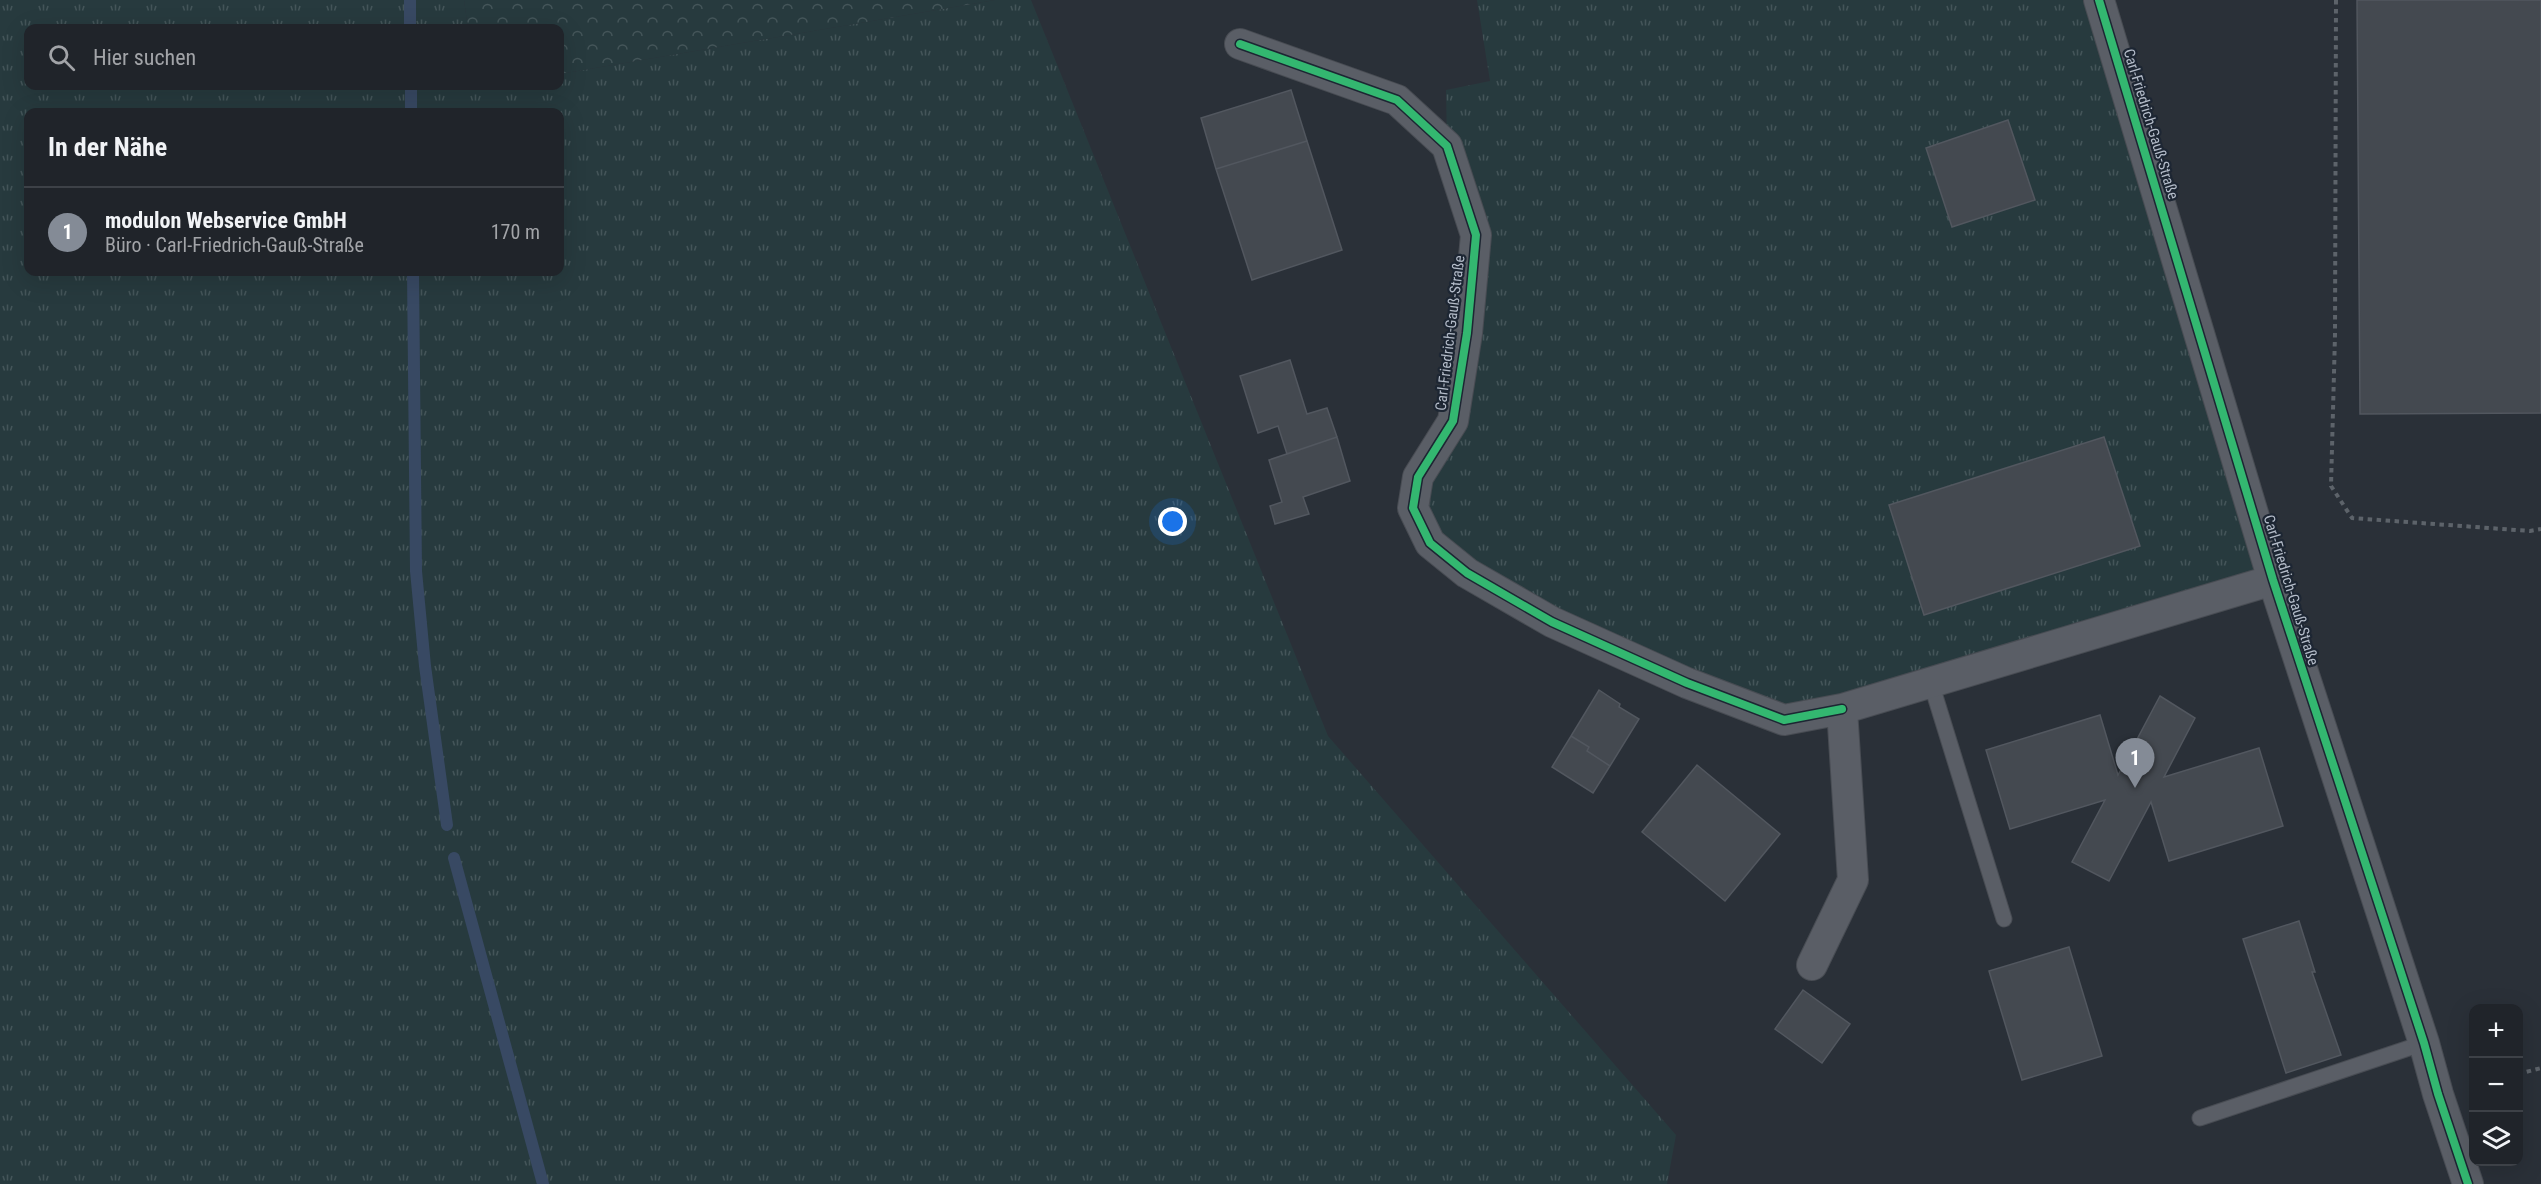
<!DOCTYPE html>
<html lang="de">
<meta charset="utf-8">
<style>
body{margin:0;font-family:"Roboto Condensed",sans-serif;background:#282c32;color:#f1f3f6}
.controls{position:absolute;right:18px;bottom:18px;display:grid;overflow:hidden;border-radius:12px;box-shadow:0 6px 24px #0002}
.controls button{width:54px;height:54px;display:grid;place-items:center;padding:0;border:0;border-bottom:2px solid #3d4147;background:#20242a;color:#f1f3f6;font:30px sans-serif}
.you{position:absolute;left:1173px;top:522px;width:21px;height:21px;margin:-15px;border:4px solid #fff;border-radius:50%;background:#1a73e8;box-shadow:0 0 0 9px #1a73e833}
.badge{display:grid;place-items:center;width:39px;height:39px;border-radius:50%;background:#848b96;color:#fff;font-size:20px;font-weight:700}
.pin{position:absolute;translate:-50% -50px;filter:drop-shadow(0 2px 3px #0008)}
.pin::after{content:'';position:absolute;top:32px;width:21px;height:18px;background:inherit;clip-path:polygon(0 0,100% 0,50% 100%)}
.list{margin:0;padding:0;list-style:none}
h2{display:flex;justify-content:space-between;align-items:center;height:78px;margin:0;padding:0 24px;font-size:26px}
h2 small{font-size:20px;font-weight:400;color:#a2a4a8}
.list li{display:grid;grid-template-columns:39px 1fr auto;gap:18px;align-items:center;box-sizing:border-box;height:90px;padding:0 24px;border-top:2px solid #3d4147}
.list b{display:block;font-size:22px;white-space:nowrap}
.list p{margin:0;font-size:20px;white-space:nowrap;color:#a2a4a8}
.list em{font-size:20px;font-style:normal;color:#a2a4a8}
.icon{flex:none;width:33px;height:33px;fill:none;stroke:currentColor;stroke-width:2;stroke-linecap:round;stroke-linejoin:round}
.map{position:relative;flex:none;width:2541px;height:1184px;overflow:hidden}
.search{position:absolute;background:#20242a;box-shadow:0 6px 24px #0002;left:24px;top:24px;width:540px;height:66px;display:flex;align-items:center;gap:15px;box-sizing:border-box;padding:0 21px;border-radius:12px;color:#a2a4a8;font-size:22px}
.panel{position:absolute;background:#20242a;box-shadow:0 6px 24px #0002;left:24px;top:108px;width:540px;height:168px;border-radius:12px}
.map>svg:first-child{display:block}
.grass{fill:url(#grass-tufts);fill-rule:evenodd}
.forest{fill:url(#forest-crowns)}
.lines{fill:none;stroke-linecap:round;stroke-linejoin:round}
.stream{stroke:#384963;stroke-width:12}
.building{fill:#444950;stroke:#52575f;stroke-width:1.5}
.lane-casing{stroke:#484c53;stroke-width:17}
.street-casing{stroke:#484c53;stroke-width:32}
.path{stroke:#5d636a;stroke-width:4;stroke-dasharray:4.5 4.5;stroke-linecap:butt}
.lane{stroke:#5a5e66;stroke-width:15}
.street{stroke:#5a5e66;stroke-width:30}
.cycleway-casing{stroke:#1d2633;stroke-width:11}
.cycleway{stroke:#33b770;stroke-width:8}
.labels{text-anchor:middle;stroke-width:4.5;stroke-linejoin:round;paint-order:stroke}
.street-label{font-size:15px;fill:#b4bcc9;stroke:#1d2633}
</style>
<div class="map">
<svg width="2541" height="1184" viewBox="0 0 2541 1184">
<defs>
<pattern id="grass-tufts" width="24" height="20" patternUnits="userSpaceOnUse" patternTransform="scale(1.5)"><rect width="24" height="20" fill="#273a3e"/><path d="M3 7l-1-3M5 7V3M7 7l1-3M15 17l-1-3M17 17v-4M19 17l1-3" fill="none" stroke="#445559"/></pattern>
<pattern id="forest-crowns" width="20" height="18" patternUnits="userSpaceOnUse" patternTransform="scale(1.5)"><rect width="20" height="18" fill="#273a3e"/><path d="M2 6a3 3 0 1 1 6 0M12 15a3 3 0 1 1 6 0" fill="none" stroke="#445559"/></pattern>
</defs>
<rect width="100%" height="100%" fill="#2a3038"/>
<!-- grass -->
<path class="grass" d="M 0,0 L 464,0 L 468,28 L 28,28 L 28,86 L 476,86 L 477,88 L 494,86 L 560,86 L 560,74 L 995,0 L 1031,0 L 1328,736 L 1676,1135 L 1667,1184 L 0,1184 ZM 28,112 L 560,112 L 560,272 L 28,272 Z
M 1477,0 L 2099,0 L 2273,580 L 1784,720 L 1687,683 L 1430,543 L 1418,477 L 1453,421 L 1476,235 L 1447,146 L 1446,90 L 1490,81 Z"/>
<!-- forest -->
<path class="forest" d="M 464,0 L 995,0 L 560,74 L 560,28 L 468,28 Z"/>
<g class="lines">
<!-- stream -->
<path class="stream" d="M 410,0 L 410,28
M 411,86 L 411,112
M 413,272 L 416,571 L 425,666 L 447,825
M 454,858 L 543,1184"/>
</g>
<!-- building -->
<path class="building" d="M 2357,0 L 2541,0 L 2541,413 L 2360,414 Z
M 1291,90 L 1307,141 L 1216,169 L 1201,118 Z
M 2008,120 L 2035,200 L 1952,227 L 1926,148 Z
M 1307,141 L 1342,250 L 1252,280 L 1216,169 Z
M 1290,360 L 1307,414 L 1327,408 L 1337,437 L 1287,454 L 1278,426 L 1258,433 L 1240,376 Z
M 1337,437 L 1350,481 L 1303,497 L 1309,514 L 1275,524 L 1270,506 L 1282,502 L 1269,460 Z
M 2104,437 L 2140,546 L 1924,615 L 1889,505 Z
M 1599,690 L 1620,704 L 1619,707 L 1639,719 L 1610,766 L 1587,751 L 1589,747 L 1571,736 Z
M 2160,696 L 2195,718 L 2164,777 L 2259,748 L 2283,826 L 2169,861 L 2151,802 L 2109,881 L 2072,862 L 2105,800 L 2010,829 L 1986,750 L 2100,715 L 2118,775 Z
M 1571,736 L 1589,747 L 1587,751 L 1610,766 L 1593,793 L 1552,767 Z
M 1697,765 L 1780,834 L 1725,901 L 1642,832 Z
M 2299,921 L 2315,972 L 2312,972 L 2341,1055 L 2286,1073 L 2243,939 Z
M 2069,947 L 2102,1056 L 2022,1080 L 1989,971 Z
M 1803,990 L 1850,1024 L 1822,1063 L 1775,1029 Z"/>
<g class="lines">
<defs>
<path id="lane" d="M 1931,683 L 2004,919
M 2200,1118 L 2424,1043"/>
<path id="street" d="M 2099,0 L 2273,580 L 2424,1043 L 2438,1094 L 2468,1184
M 1240,44 L 1397,100 L 1447,146 L 1476,235 L 1467,333 L 1453,421 L 1418,477 L 1413,508 L 1430,543 L 1467,573 L 1552,622 L 1687,683 L 1784,720 L 1842,709
M 1812,965 L 1853,880 L 1842,709 L 2273,580"/>
</defs>
<!-- lane casing -->
<use href="#lane" class="lane-casing"/>
<!-- street casing -->
<use href="#street" class="street-casing"/>
<!-- path -->
<path class="path" d="M 2336,0 L 2335,335 L 2331,486 L 2352,518 L 2530,531 L 2541,529
M 2518,1074 L 2541,1068"/>
<!-- lane -->
<use href="#lane" class="lane"/>
<!-- street -->
<use href="#street" class="street"/>
<defs>
<path id="cycleway" d="M 2099,0 L 2273,580 L 2424,1043 L 2438,1094 L 2468,1184
M 1240,44 L 1397,100 L 1447,146 L 1476,235 L 1467,333 L 1453,421 L 1418,477 L 1413,508 L 1430,543 L 1467,573 L 1552,622 L 1687,683 L 1784,720 L 1842,709"/>
</defs>
<!-- cycleway casing -->
<use href="#cycleway" class="cycleway-casing"/>
<!-- cycleway -->
<use href="#cycleway" class="cycleway"/>
</g>
<g class="labels">
<!-- street labels -->
<g class="street-label">
<text transform="translate(2151 124) rotate(73)" y="5">Carl-Friedrich-Gauß-Straße</text>
<text transform="translate(1450 333) rotate(-83)" y="5">Carl-Friedrich-Gauß-Straße</text>
<text transform="translate(2291 590) rotate(73)" y="5">Carl-Friedrich-Gauß-Straße</text>
</g>
</g>
</svg>
<div class="controls">
<button>+</button>
<button>−</button>
<button><svg class="icon" aria-label="layers" viewBox="0 0 24 24"><path d="M12 4l9 5-9 5-9-5zM3 14l9 5 9-5"/></svg></button>
</div>
<div class="you"></div>
<div class="pin badge" style="left:2135px;top:788px">1</div>
<div class="search"><svg class="icon" aria-label="search" viewBox="0 0 24 24"><circle cx="10" cy="10" r="6"/><path d="M15 15l6 6"/></svg>Hier suchen</div>
<section class="panel">
<h2>In der Nähe<small></small></h2>
<ul class="list">
<li><span class="badge">1</span><div><b>modulon Webservice GmbH</b><p>Büro · Carl-Friedrich-Gauß-Straße</p></div><em>170 m</em></li>
</ul>
</section>
</div>
